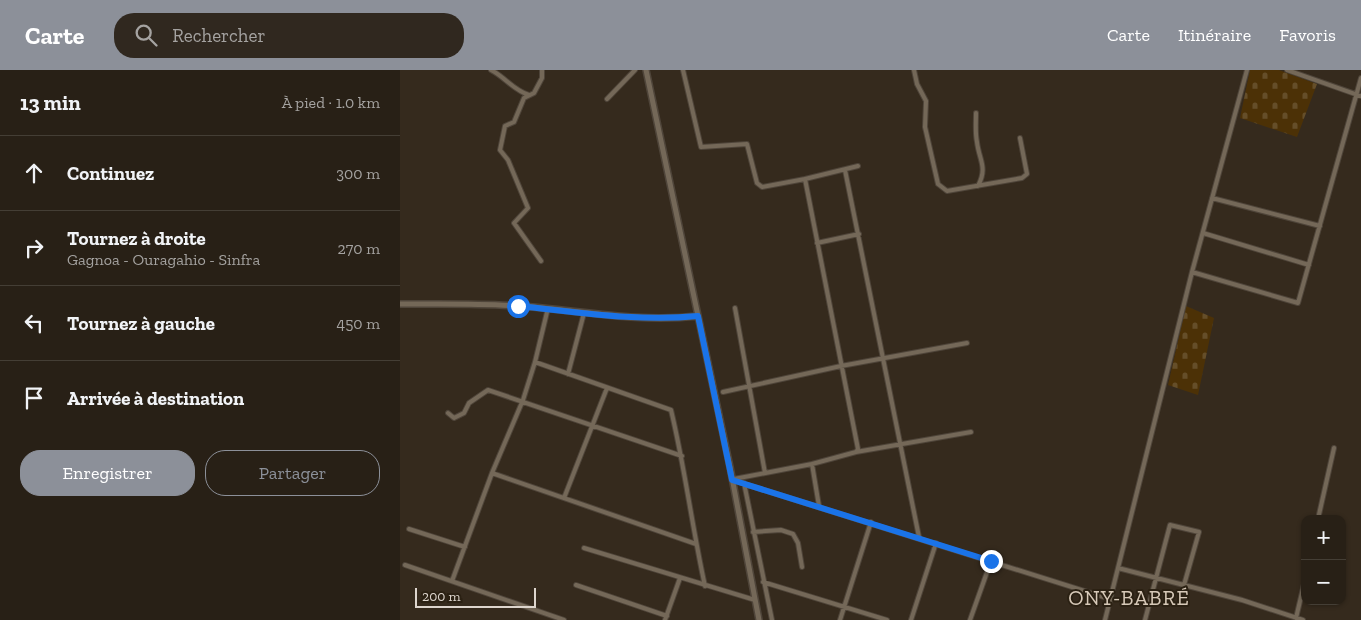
<!DOCTYPE html>
<html lang="fr">
<meta charset="utf-8">
<style>
body{margin:0;font-family:"Zilla Slab",serif;background:#30281f;color:#f1f3f6}
.controls{position:absolute;right:15px;bottom:15px;display:grid;overflow:hidden;border-radius:10px;box-shadow:0 1px 4px #0004}
.controls button{width:45px;height:45px;display:grid;place-items:center;padding:0;border:0;border-bottom:1px solid #443e35;background:#282016;color:#f1f3f6;font:25px sans-serif}
.scale{position:absolute;left:15px;bottom:12px;width:121px;box-sizing:border-box;padding-left:5px;border:2px solid #ddd5cd;border-top:0;font-size:14px;line-height:18px;white-space:nowrap;color:#ddd5cd;-webkit-text-stroke:4px #2b2113;paint-order:stroke}
.stop{position:absolute;width:15px;height:15px;margin:-11px;border:4px solid #1a73e8;border-radius:50%;background:#fff}
.stop.end{background:#1a73e8;border-color:#fff;box-shadow:0 1px 5px #0008}
.list{margin:0;padding:0;list-style:none}
h2{display:flex;justify-content:space-between;align-items:center;height:65px;margin:0;padding:0 20px;font-size:21px}
h2 small{font-size:16px;font-weight:400;color:#a5a3a1}
.list li{display:grid;grid-template-columns:32px 1fr auto;gap:15px;align-items:center;box-sizing:border-box;height:75px;padding:0 20px;border-top:1px solid #443e35}
.list b{display:block;font-size:19px;white-space:nowrap}
.list p{margin:0;font-size:16px;white-space:nowrap;color:#a5a3a1}
.list em{font-size:16px;font-style:normal;color:#a5a3a1}
.actions{display:flex;gap:10px;padding:15px 20px}
.actions a{flex:1;padding:11px 0;border:1px solid #8c9099;border-radius:20px;text-align:center;font-size:18px;color:#8c9099}
.actions .main{background:#8c9099;color:#fff}
.icon{flex:none;width:28px;height:28px;fill:none;stroke:currentColor;stroke-width:2;stroke-linecap:round;stroke-linejoin:round}
.map{position:relative;flex:none;width:961px;height:550px;overflow:hidden}
header{display:flex;align-items:center;gap:30px;box-sizing:border-box;height:70px;padding:0 25px;background:#8c9099;color:#fff}
header strong{font-size:24px}
nav{display:flex;gap:28px;margin-inline-start:auto;font-size:18px}
.search{width:350px;height:45px;background:#30281f;display:flex;align-items:center;gap:12px;box-sizing:border-box;padding:0 18px;border-radius:20px;color:#a5a3a1;font-size:19px}
main{display:flex}
aside{flex:1;background:#282016}
.map>svg:first-child{display:block}
.cemetery{fill:url(#cemetery-stones)}
.lines{fill:none;stroke-linecap:round;stroke-linejoin:round}
.street-casing{stroke:#4f453a;stroke-width:6}
.secondary-casing{stroke:#4f453a;stroke-width:8}
.street{stroke:#746858;stroke-width:4}
.secondary{stroke:#746858;stroke-width:5}
.route{stroke:#1a73e8;stroke-width:6}
.labels{text-anchor:middle;stroke-width:4;stroke-linejoin:round;paint-order:stroke}
.quarter-label{font-size:21px;letter-spacing:1px;fill:#d7c9b8;stroke:#2b2113}
</style>
<header>
<strong>Carte</strong>
<div class="search"><svg class="icon" aria-label="search" viewBox="0 0 24 24"><circle cx="10" cy="10" r="6"/><path d="M15 15l6 6"/></svg>Rechercher</div>
<nav><a>Carte</a><a>Itinéraire</a><a>Favoris</a></nav>
</header>
<main>
<aside>
<h2>13 min<small>À pied · 1.0 km</small></h2>
<ul class="list">
<li><svg class="icon" aria-label="ahead" viewBox="0 0 24 24"><path d="M12 20V5M6 11l6-6 6 6"/></svg><div><b>Continuez</b></div><em>300 m</em></li>
<li><svg class="icon" aria-label="right" viewBox="0 0 24 24"><path d="M7 20v-9h11M14 6l5 5-5 5"/></svg><div><b>Tournez à droite</b><p>Gagnoa - Ouragahio - Sinfra</p></div><em>270 m</em></li>
<li><svg class="icon" aria-label="left" viewBox="0 0 24 24"><path d="M17 20v-9H6M10 6l-5 5 5 5"/></svg><div><b>Tournez à gauche</b></div><em>450 m</em></li>
<li><svg class="icon" aria-label="arrive" viewBox="0 0 24 24"><path d="M6 21V4h12l-3 4 3 4H6"/></svg><div><b>Arrivée à destination</b></div></li>
</ul>
<div class="actions"><a class="main">Enregistrer</a><a>Partager</a></div>
</aside>
<div class="map">
<svg width="961" height="550" viewBox="0 0 961 550">
<defs>
<pattern id="cemetery-stones" width="16" height="16" patternUnits="userSpaceOnUse" patternTransform="scale(1.25)"><rect width="16" height="16" fill="#4c3106"/><path d="M2 7V4a2 2 0 0 1 4 0v3zM10 15v-3a2 2 0 0 1 4 0v3z" fill="#654e29"/></pattern>
</defs>
<rect width="100%" height="100%" fill="#352a1d"/>
<!-- cemetery -->
<path class="cemetery" d="M 850,0 L 879,0 L 917,14 L 897,67 L 840,48 Z
M 786,236 L 814,248 L 798,325 L 768,315 Z"/>
<g class="lines">
<defs>
<path id="street" d="M 91,0 C 105,7 113,20 129,25
M 283,0 L 301,77 L 347,74 L 357,113 L 362,117 L 405,109 L 458,379 L 456,382 L 412,394 L 419,436
M 514,0 L 517,14 L 526,31 L 525,57 L 538,114 L 547,121 L 622,108 L 627,104 L 620,68
M 887,0 L 961,26
M 207,29 L 235,0
M 576,43 C 576,53 575,63 577,72 C 579,90 588,97 578,116
M 445,100 L 519,467
M 405,109 L 458,96
M 812,128 L 920,156
M 803,163 L 909,195
M 417,173 L 459,164
M 141,191 L 114,153 L 128,138 L 108,90 L 100,80 L 105,56 L 114,52 L 124,28 L 134,23 L 142,8 L 142,0
M 792,202 L 898,233 L 961,8
M 335,238 L 365,403
M 135,292 L 148,238
M 168,304 L 184,243
M 323,322 L 441,296 L 567,273
M 48,343 L 54,348 L 64,343 L 69,333 L 88,320 L 282,386
M 456,382 L 571,362
M 334,409 L 412,394
M 332,410 L 710,529
M 344,413 L 372,550
M 164,428 L 207,318
M 918,449 L 934,378
M 9,459 L 65,477
M 353,462 L 381,460 L 393,464 L 398,473 L 402,497
M 296,474 L 92,403 L 123,330 L 135,292 L 271,340 C 285,398 292,457 305,516
M 184,478 L 355,530
M 5,495 L 164,550
M 718,498 L 842,530 L 903,550
M 52,511 L 92,403
M 363,512 L 487,550
M 176,515 L 267,546
M 896,548 L 905,510
M 265,550 L 280,508
M 440,550 L 471,452
M 511,550 L 536,473
M 570,550 L 591,491
M 705,550 L 792,202 L 847,0
M 745,550 L 770,455 L 799,462 L 784,515"/>
<path id="secondary" d="M 246,0 L 330,397 L 359,550
M 0,234 C 39,234 79,233 119,236 C 179,240 237,253 298,246"/>
</defs>
<!-- street casing -->
<use href="#street" class="street-casing"/>
<!-- secondary casing -->
<use href="#secondary" class="secondary-casing"/>
<!-- street -->
<use href="#street" class="street"/>
<!-- secondary -->
<use href="#secondary" class="secondary"/>
</g>
<g class="lines">
<!-- route -->
<path class="route" d="M 118,236 C 178,242 237,252 298,246 L 332,410 L 591,491"/>
</g>
<g class="labels">
<!-- quarter labels -->
<g class="quarter-label">
<text x="729" y="535">ONY-BABRÉ</text>
</g>
</g>
</svg>
<div class="controls">
<button>+</button>
<button>−</button>
</div>
<div class="scale">200 m</div>
<div class="stop" style="left:118px;top:236px"></div>
<div class="stop end" style="left:591px;top:491px"></div>
</div>
</main>
